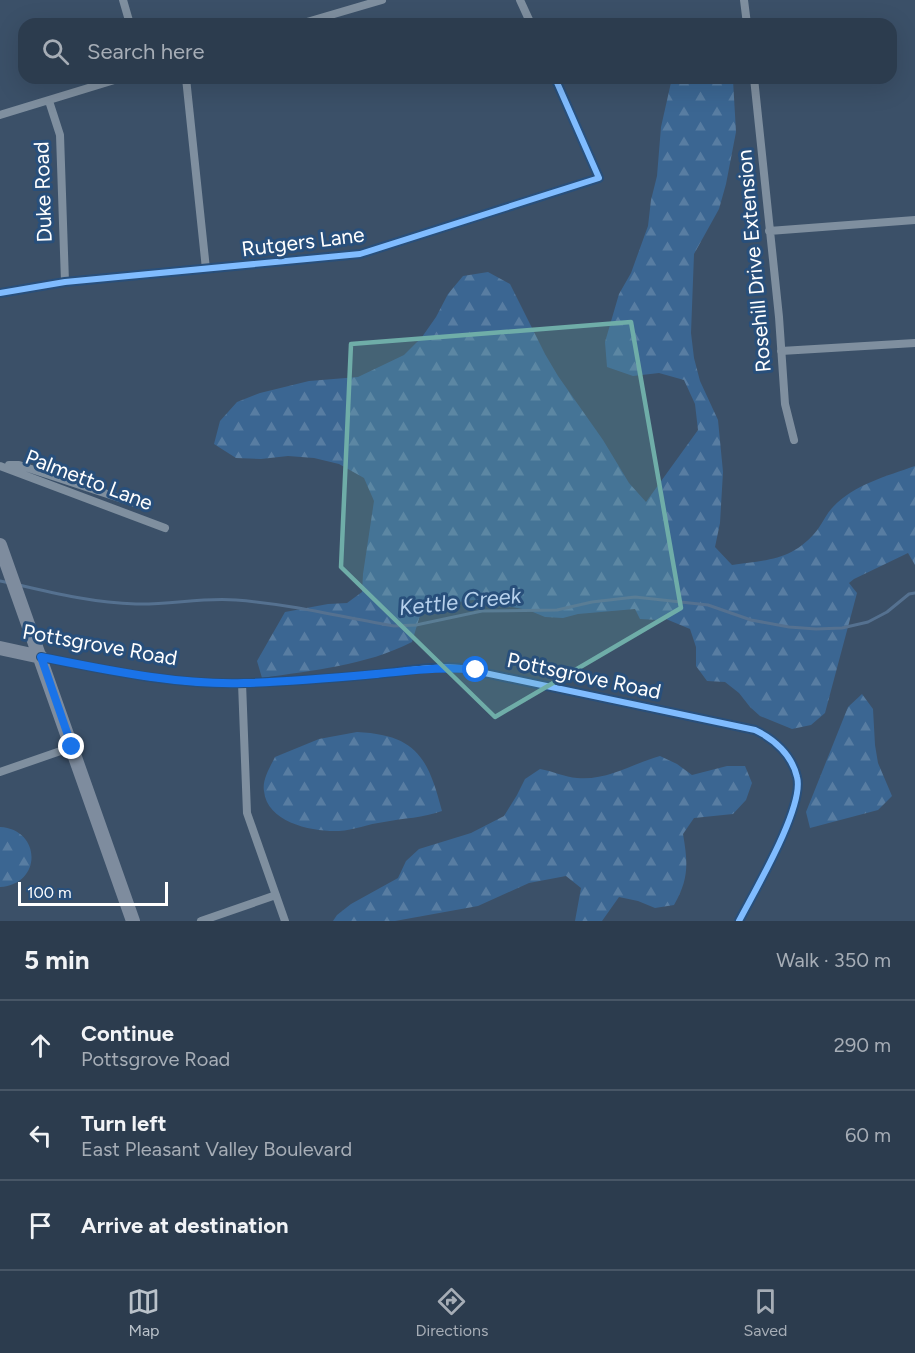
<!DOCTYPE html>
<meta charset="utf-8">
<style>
body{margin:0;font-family:Figtree,sans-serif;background:#384758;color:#f1f3f6}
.scale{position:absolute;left:18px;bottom:15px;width:150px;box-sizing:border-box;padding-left:6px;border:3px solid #fff;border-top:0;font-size:16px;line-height:21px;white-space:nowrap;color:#fff;-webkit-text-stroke:4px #284f7b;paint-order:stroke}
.stop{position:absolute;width:18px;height:18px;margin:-14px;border:4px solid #1a73e8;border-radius:50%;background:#fff}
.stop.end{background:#1a73e8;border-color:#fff;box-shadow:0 2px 6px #0008}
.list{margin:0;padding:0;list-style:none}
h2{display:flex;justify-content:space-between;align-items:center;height:78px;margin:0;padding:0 24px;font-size:26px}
h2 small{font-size:20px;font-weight:400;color:#a6adb6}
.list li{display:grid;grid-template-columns:39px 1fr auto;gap:18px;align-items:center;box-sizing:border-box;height:90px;padding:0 24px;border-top:2px solid #485666}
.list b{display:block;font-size:22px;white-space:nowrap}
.list p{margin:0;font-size:20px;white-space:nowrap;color:#a6adb6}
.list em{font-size:20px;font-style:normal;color:#a6adb6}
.icon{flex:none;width:33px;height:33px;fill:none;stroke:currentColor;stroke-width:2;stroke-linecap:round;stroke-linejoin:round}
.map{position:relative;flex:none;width:915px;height:921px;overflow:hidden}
.search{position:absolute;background:#2c3c4e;box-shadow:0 6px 24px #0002;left:18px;right:18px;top:18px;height:66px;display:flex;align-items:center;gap:15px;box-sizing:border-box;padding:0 21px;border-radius:18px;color:#a6adb6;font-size:22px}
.sheet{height:348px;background:#2c3c4e}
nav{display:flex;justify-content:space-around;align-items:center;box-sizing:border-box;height:84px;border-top:2px solid #485666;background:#2c3c4e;font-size:16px;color:#a6adb6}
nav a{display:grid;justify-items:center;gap:3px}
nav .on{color:#bac2ca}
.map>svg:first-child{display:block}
.forest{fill:url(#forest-firs)}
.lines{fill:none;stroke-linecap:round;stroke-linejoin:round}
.stream{stroke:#557190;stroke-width:3}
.minor{stroke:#7f8f9f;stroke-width:8}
.primary{stroke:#7e8c9e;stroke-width:14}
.cycleway-casing{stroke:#284f7b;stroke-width:10}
.cycleway{stroke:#80bcff;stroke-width:6}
.route{stroke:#1a73e8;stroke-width:8}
.marked{fill:#6fada8;fill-opacity:0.2;stroke:#6fada8;stroke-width:4.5;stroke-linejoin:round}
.labels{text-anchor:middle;stroke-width:6;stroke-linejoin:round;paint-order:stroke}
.street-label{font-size:21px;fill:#fff;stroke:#284f7b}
.water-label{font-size:22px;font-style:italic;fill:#b7d1ec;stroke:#284f7b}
</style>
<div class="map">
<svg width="915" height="921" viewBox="0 0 915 921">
<defs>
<pattern id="forest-firs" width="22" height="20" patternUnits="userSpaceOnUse" patternTransform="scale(1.5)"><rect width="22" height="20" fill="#3b6692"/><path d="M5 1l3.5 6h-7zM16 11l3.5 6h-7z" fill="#587da2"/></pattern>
</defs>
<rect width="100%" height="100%" fill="#3b5068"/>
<!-- forest -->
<path class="forest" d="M 672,78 L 731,78 L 733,80 L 736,132 L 726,184 L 719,209 L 694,254 L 691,333 L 694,358 L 700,381 L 718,420 L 723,472 L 720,523 L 715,547 L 732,565 C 768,560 794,560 818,529 C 823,522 827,513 833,507 C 855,484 887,476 915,466 L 915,565 L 908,553 L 854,579 L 849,583 L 857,593 L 825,713 L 811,725 L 792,729 L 760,716 L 750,707 L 739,693 L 725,682 L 707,681 L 696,666 L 696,647 L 690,629 L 666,619 L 658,620 L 640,619 L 635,609 L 578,614 L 563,618 L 545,617 L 528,610 L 473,600 L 438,605 L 421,612 L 412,642 C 365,666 313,670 262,678 L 257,661 L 285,612 L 328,604 L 347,603 L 362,592 L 363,574 L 374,501 L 364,478 L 339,464 L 314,458 L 288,456 L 261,459 L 236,458 L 214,444 L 220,421 L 237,402 L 260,393 L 309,381 L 358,377 L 404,355 L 422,337 L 436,317 L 448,294 L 463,276 L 488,272 L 510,284 L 545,354 L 558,376 L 603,440 L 629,483 L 646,502 L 698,430 L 695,404 L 684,380 L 659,373 L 633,376 L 607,367 L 605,342 L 619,294 L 631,273 L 648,226 L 651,200 L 657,176 L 661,127 Z
M 862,694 L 873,709 L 875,745 L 878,763 L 892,796 L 878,810 L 810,828 L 806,812 L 848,707 Z
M 357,732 C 417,735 428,758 442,811 C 423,818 404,818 384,822 C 368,824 354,830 339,831 C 313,832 267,823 264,791 C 262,780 270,767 275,757 L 319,739 Z
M 660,756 L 677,764 L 692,775 L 727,766 L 745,766 L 752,783 L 746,800 L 733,814 L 694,818 L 683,834 C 688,863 689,879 674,905 L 655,908 L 638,901 L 619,897 L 602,921 L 575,921 L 581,888 L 566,876 L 529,883 L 478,906 L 395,921 L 333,921 L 337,915 L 351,904 L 398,878 L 406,861 L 419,849 L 471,833 L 504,816 L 517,795 L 525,779 L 540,769 C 552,771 565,777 577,778 C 606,781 632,764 660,756 Z
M 0,827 C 41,829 43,884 0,887 Z"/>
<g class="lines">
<!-- stream -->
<path class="stream" d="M 0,581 L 10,583
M 19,585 C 57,594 97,603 136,604 C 170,605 203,597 236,600 C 290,604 342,617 394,626 L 416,625 L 482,611 L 557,610 L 592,602 L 635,597 L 708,605 L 751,620 L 789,627 L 816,629 L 842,628 L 868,622 L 887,612 L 909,594 L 915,593"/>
<!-- minor -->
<path class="minor" d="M 123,0 L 130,24
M 520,0 L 531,24
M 744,0 L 747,24
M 300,24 L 382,0
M 186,78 L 206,269
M 754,78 L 779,317 L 785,404 L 794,440
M 49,101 L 60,135 L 65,282
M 0,115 L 121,78
M 769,231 L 915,220
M 0,293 L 65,282 L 360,254 L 599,178 L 555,78
M 781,351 L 915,343
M 9,465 L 19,465 L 147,507
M 0,466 L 165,528
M 41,657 C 108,670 177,686 246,683 C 290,682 334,678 379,674 C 406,671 433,666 461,668 L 755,730 C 774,739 792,755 797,777 C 805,806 754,892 739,921
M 242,683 L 247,813 L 285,921
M 0,772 L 72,747
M 201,921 L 276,895"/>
<!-- primary -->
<path class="primary" d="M 0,545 L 133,921
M 0,648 L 41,657"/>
<defs>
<path id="cycleway" d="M 0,293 L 65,282 L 360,254 L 599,178 L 555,78
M 41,657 C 108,670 177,686 246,683 C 290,682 334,678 379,674 C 406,671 433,666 461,668 L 755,730 C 774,739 792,755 797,777 C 805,806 754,892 739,921"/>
</defs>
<!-- cycleway casing -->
<use href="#cycleway" class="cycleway-casing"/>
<!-- cycleway -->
<use href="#cycleway" class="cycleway"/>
</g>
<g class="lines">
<!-- route -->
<path class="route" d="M 72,747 L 41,657 C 107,670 176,685 244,683 C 288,682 332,678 376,674 C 410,671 442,666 476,670"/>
</g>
<!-- marked area -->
<path class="marked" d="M 631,322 L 681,608 L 495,717 L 341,567 L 351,344 Z"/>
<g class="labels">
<!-- street labels -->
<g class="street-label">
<text transform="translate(43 192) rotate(-92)" y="7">Duke Road</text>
<text transform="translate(303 242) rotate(-7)" y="7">Rutgers Lane</text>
<text transform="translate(754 261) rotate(-95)" y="7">Rosehill Drive Extension</text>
<text transform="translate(89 480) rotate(21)" y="7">Palmetto Lane</text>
<text transform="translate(100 645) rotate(10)" y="7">Pottsgrove Road</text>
<text transform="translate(584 676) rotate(12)" y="7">Pottsgrove Road</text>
</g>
<!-- water labels -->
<g class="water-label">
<text transform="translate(460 601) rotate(-6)" y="8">Kettle Creek</text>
</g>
</g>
</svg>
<div class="scale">100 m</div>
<div class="stop" style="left:476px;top:670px"></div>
<div class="stop end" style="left:72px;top:747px"></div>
<div class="search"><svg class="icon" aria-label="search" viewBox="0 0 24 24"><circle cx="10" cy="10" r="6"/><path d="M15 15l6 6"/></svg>Search here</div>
</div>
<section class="sheet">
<h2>5 min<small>Walk · 350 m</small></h2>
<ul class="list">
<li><svg class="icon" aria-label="ahead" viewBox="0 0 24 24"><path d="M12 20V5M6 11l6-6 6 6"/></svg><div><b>Continue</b><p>Pottsgrove Road</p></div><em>290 m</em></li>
<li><svg class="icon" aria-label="left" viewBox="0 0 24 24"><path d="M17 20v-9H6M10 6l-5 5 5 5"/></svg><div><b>Turn left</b><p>East Pleasant Valley Boulevard</p></div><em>60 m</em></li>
<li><svg class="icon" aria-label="arrive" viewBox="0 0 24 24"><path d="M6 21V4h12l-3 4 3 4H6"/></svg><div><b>Arrive at destination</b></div></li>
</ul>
</section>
<nav>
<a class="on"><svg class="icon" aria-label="map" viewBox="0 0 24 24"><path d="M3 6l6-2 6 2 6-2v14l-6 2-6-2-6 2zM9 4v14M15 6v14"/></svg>Map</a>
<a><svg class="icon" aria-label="directions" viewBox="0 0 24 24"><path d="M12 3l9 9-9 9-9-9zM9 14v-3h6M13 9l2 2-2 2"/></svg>Directions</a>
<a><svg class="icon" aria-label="saved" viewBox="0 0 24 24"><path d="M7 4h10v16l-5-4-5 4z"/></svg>Saved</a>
</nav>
